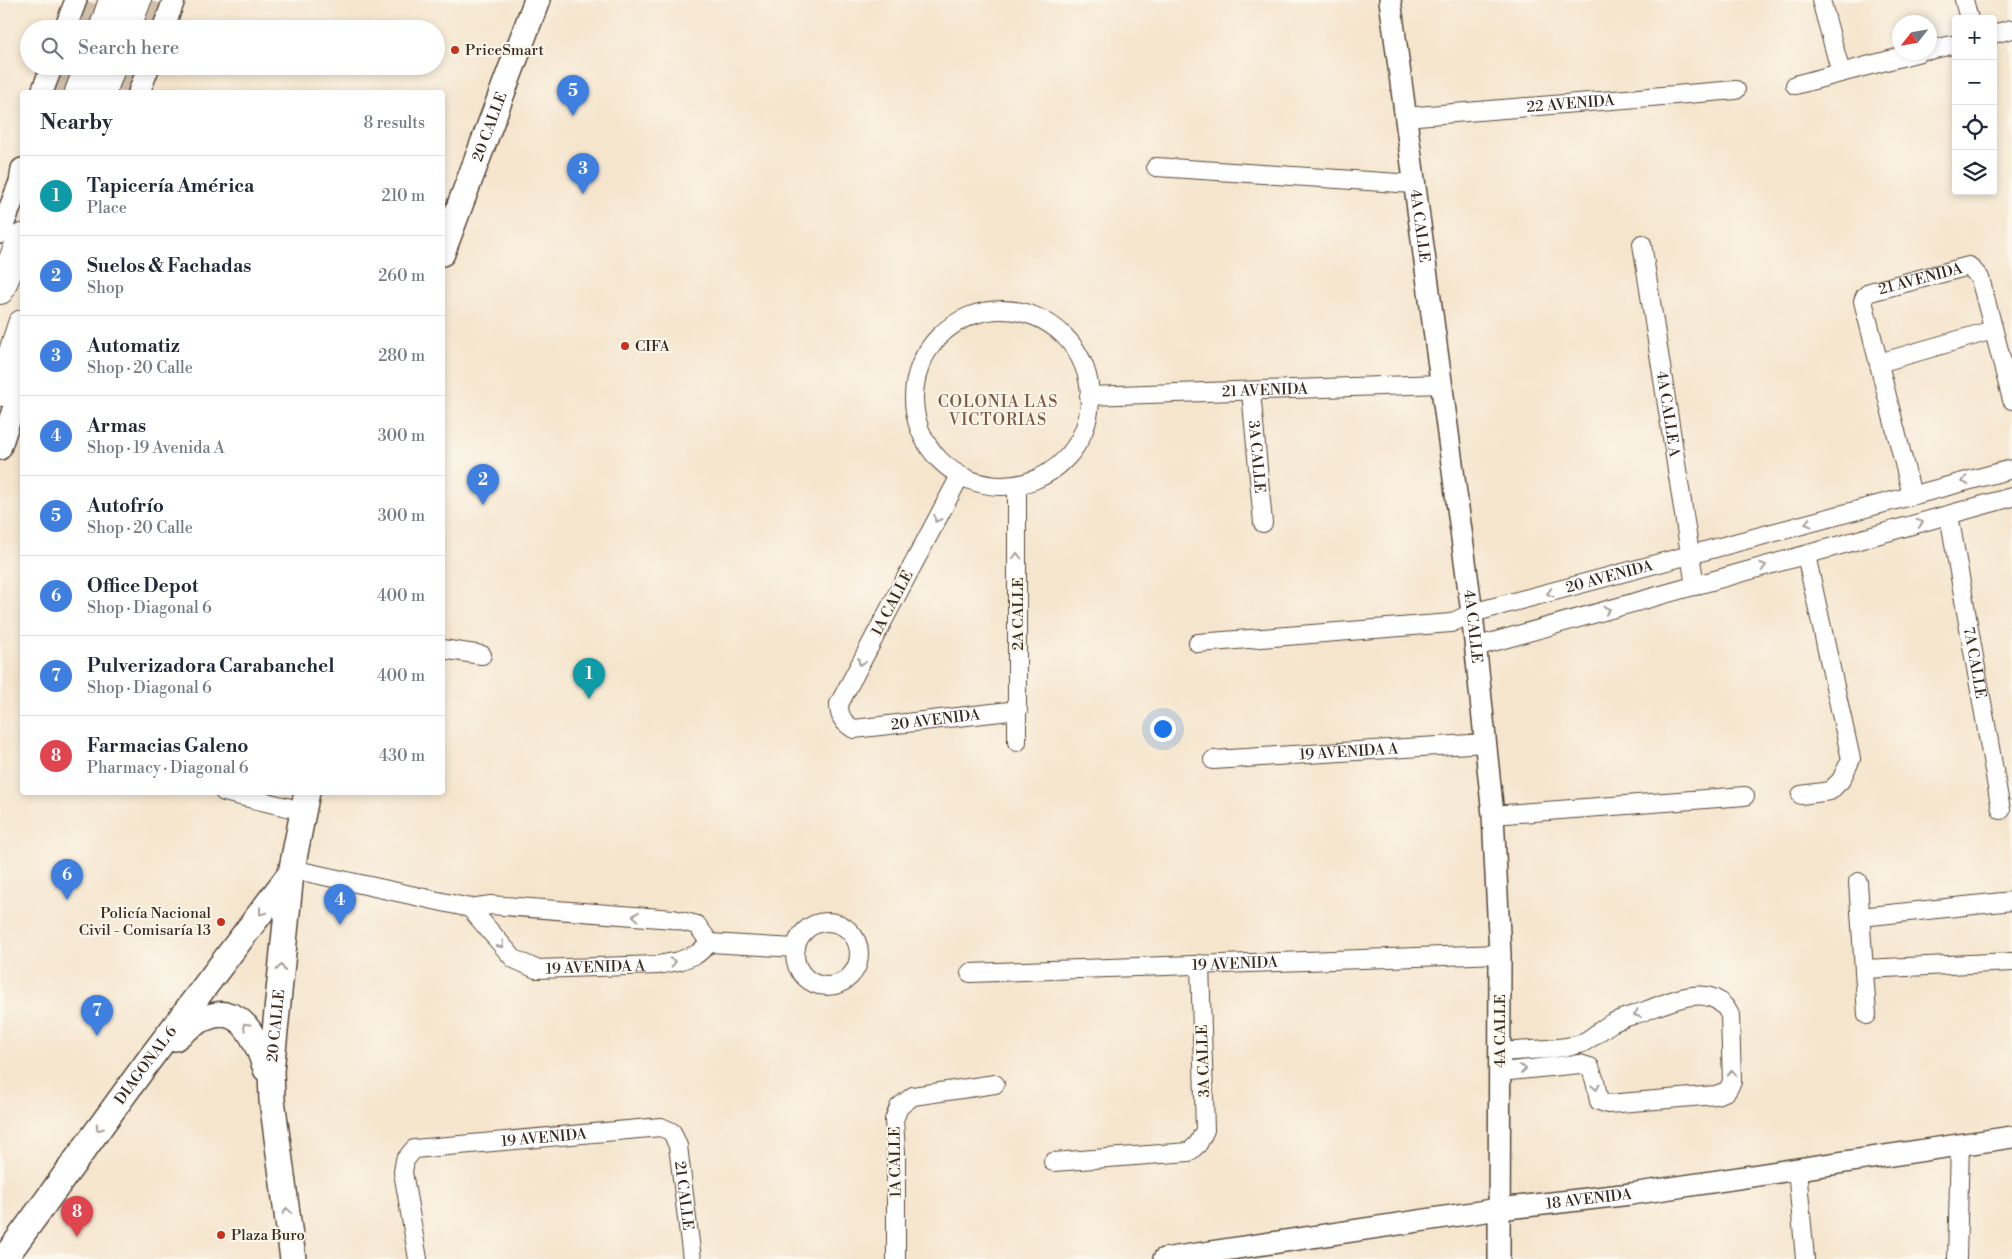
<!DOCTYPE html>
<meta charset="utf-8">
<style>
body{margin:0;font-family:"Libre Bodoni",serif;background:#f2f2f3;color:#1f2937}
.controls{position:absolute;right:15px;top:15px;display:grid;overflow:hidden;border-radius:5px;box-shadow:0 2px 8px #0003}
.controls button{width:45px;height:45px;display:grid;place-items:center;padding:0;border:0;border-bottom:1px solid #e0e1e3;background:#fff;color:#1f2937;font:25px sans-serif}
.compass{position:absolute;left:1892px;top:15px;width:45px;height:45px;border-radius:50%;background:#fff;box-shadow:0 2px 8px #0003;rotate:239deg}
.you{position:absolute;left:1162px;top:728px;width:18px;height:18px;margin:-12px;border:4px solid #fff;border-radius:50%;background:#1a73e8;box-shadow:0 0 0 8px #1a73e833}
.badge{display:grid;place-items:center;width:32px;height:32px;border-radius:50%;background:#c8321e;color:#fff;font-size:16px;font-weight:700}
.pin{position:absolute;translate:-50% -41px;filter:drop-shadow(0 1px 2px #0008)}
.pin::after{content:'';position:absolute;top:26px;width:18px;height:15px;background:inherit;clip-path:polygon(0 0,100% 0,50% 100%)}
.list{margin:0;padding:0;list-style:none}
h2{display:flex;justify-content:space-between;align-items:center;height:65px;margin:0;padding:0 20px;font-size:21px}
h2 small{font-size:16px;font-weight:400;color:#747a83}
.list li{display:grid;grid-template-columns:32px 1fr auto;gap:15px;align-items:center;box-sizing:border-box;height:80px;padding:0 20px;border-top:1px solid #e0e1e3}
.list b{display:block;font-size:19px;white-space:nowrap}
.list p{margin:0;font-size:16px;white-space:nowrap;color:#747a83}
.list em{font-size:16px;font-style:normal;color:#747a83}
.icon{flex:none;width:28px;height:28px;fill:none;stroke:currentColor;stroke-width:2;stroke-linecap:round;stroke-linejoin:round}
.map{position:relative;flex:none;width:2012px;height:1259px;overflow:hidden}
.search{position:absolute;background:#fff;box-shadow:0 2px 8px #0003;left:20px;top:20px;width:425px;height:55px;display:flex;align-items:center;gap:12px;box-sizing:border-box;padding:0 18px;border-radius:28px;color:#747a83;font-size:19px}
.panel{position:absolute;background:#fff;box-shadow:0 2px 8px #0003;left:20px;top:90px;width:425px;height:705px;border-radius:5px}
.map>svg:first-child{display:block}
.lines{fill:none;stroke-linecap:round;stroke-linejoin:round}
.trunk-tunnel{stroke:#d0c0aa;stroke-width:28;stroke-dasharray:28 14;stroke-linecap:butt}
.minor-casing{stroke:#574638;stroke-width:20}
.tertiary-casing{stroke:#574638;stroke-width:24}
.secondary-casing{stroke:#574638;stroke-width:28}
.trunk-casing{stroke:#574638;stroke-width:30}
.minor{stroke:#fff;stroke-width:18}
.tertiary{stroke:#fff;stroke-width:21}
.secondary{stroke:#fff;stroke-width:25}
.trunk{stroke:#fff;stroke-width:28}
.oneway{stroke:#a79f9a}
.poi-dot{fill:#c8321e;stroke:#fbf7ec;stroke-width:2}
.labels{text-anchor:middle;stroke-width:4;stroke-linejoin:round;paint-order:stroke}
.poi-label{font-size:15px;fill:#3b2a1e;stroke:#fbf7ec;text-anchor:start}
.street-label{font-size:15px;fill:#3b2a1e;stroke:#fbf7ec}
.neighbourhood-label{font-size:16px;letter-spacing:1px;fill:#7e5944;stroke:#fbf7ec}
</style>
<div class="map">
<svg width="2012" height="1259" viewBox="0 0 2012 1259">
<rect width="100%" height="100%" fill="#fbf7ec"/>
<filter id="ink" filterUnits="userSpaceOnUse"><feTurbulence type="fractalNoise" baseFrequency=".02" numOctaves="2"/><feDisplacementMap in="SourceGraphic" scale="10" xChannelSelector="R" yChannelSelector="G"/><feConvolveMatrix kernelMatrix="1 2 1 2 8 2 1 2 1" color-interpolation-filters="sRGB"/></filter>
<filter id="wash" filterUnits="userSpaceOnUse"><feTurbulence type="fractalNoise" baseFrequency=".0096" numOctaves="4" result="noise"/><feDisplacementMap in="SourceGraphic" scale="20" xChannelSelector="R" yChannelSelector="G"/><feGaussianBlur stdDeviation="1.12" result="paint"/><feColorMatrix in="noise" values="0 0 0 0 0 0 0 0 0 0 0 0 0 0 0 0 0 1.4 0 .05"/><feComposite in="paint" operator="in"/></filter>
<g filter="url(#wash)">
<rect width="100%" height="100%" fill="#f5e5cd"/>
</g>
<g filter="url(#ink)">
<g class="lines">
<!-- trunk-tunnel -->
<path class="trunk-tunnel" d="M 82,29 L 92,0
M 147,29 L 158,0
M 59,92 L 68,66
M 123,92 L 133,66"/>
<defs>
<g id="minor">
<path d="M 1821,0 L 1841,73"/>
<path d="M 1964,0 L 1969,19"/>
<path d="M 1993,34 L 2012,29"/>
<path d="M 1930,50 L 1956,44"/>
<path d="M 1795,85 L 1920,52"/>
<path id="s1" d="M 1405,117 L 1736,90"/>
<path d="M 1156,167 L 1414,184"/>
<path id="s2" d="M 1642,244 L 1695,586"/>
<circle cx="1002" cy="398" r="88"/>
<path d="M 1879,363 L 1993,330"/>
<path id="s3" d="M 1251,391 L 1263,523"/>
<path id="s4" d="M 1089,396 L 1441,384"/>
<path id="s5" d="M 960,476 L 839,704 C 839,716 843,723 854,729 L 1018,710"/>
<path d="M 1017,485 L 1017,742"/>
<path id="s6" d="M 1912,495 L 1863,301 L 1865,296 L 1870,292 L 1969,266 L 1980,278 L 2012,400"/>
<path id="s7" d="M 1949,515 L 2001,810"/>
<path id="s8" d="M 1198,643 L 1451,623 L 1472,613 L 2012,469"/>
<path d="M 1475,647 L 2012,497"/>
<path d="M 442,649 L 482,655"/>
<path id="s9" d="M 1213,760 L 1486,743"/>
<path d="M 224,792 L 303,811"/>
<path d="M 1801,795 L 1830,791 L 1841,780 L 1851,759 L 1806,555"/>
<path d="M 1493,815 L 1745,796"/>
<path d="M 292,869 L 470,908 L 491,905 L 673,919 L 697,925 L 710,943"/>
<path d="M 1858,882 L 1867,1015"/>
<path id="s10" d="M 470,908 L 514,959 L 536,969 L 658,965 L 679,961 L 697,954 L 710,943 L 796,948"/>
<path d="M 1861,917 L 2012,901"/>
<circle cx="827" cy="954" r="32"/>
<path d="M 1864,969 L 2012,962"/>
<path id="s11" d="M 970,973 L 1500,954"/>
<path d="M 1500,1072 L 1580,1064 L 1590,1067 L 1595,1081 L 1599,1101 L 1608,1104 L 1716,1095 L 1727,1091 L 1732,1082 L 1730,1015 C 1713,980 1671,1001 1645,1011 C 1634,1015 1622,1018 1612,1023 C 1601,1029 1592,1039 1580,1044 C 1561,1050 1522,1050 1500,1052"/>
<path d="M 1053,1162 L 1189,1152 L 1198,1144 L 1205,1130 L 1200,964"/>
<path d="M 1797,1169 L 1805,1259"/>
<path id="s12" d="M 418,1259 L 403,1172 L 405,1160 L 414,1149 L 661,1127 L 672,1132 L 678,1146 L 692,1259"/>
<path d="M 896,1259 L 896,1152 L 894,1120 L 899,1107 L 913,1096 L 995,1084"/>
<path d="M 1957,1259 L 1960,1145"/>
</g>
<g id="tertiary">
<path id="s13" d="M 1390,0 L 1472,613 L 1493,815 L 1500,954 L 1499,1259"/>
<path d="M 65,29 L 76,0"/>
<path d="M 163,29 L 174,0"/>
<path d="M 42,92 L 52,66"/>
<path d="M 139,92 L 149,66"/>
<path d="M 0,233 L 20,182 L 22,169"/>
<path d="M 0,449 L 22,382"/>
<path id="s14" d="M 1164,1259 L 1499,1209 L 1631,1194 L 2012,1137"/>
</g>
<g id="secondary">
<path id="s15" d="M 442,253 L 537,0"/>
<path d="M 175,1038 C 225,996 248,1012 266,1069"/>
<path id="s16" d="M 4,1259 L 149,1060 L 291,873"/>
<path id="s17" d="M 293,1259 L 272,1100 L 271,1071 L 291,873 L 307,792"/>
</g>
<path id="trunk" d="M 103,29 L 113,0
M 126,29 L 137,0
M 79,92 L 89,66
M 102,92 L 112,66
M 0,290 L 22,238
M 0,392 L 22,324"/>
</defs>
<!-- minor casing -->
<use href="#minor" class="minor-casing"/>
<!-- tertiary casing -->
<use href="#tertiary" class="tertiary-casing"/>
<!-- secondary casing -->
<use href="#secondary" class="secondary-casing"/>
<!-- trunk casing -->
<use href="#trunk" class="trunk-casing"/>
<!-- minor -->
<use href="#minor" class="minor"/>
<!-- tertiary -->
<use href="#tertiary" class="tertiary"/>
<!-- secondary -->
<use href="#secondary" class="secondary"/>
<!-- trunk -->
<use href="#trunk" class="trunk"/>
</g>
<!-- one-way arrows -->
<defs><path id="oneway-chevron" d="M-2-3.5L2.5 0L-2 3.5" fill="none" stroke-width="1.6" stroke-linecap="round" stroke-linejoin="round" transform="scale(1.25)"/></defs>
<g class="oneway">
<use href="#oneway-chevron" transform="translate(1965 481) rotate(165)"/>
<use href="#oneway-chevron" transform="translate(937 519) rotate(118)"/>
<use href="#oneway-chevron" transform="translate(1808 523) rotate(165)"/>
<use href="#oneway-chevron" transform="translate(1920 523) rotate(-16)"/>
<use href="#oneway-chevron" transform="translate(1017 556) rotate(-90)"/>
<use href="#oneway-chevron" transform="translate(1763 566) rotate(-16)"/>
<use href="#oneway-chevron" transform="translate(1550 593) rotate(165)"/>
<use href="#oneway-chevron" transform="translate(1607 610) rotate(-16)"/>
<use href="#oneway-chevron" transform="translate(861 662) rotate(118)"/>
<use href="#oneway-chevron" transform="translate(262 912) rotate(127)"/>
<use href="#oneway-chevron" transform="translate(636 916) rotate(-176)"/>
<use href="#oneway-chevron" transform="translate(501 945) rotate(48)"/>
<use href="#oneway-chevron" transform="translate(673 962) rotate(-12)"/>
<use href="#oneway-chevron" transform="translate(281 968) rotate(-84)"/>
<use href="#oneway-chevron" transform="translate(1637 1014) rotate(160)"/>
<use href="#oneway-chevron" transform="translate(246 1026) rotate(-135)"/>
<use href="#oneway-chevron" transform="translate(1523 1069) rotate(-7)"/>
<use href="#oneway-chevron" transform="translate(1732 1073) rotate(-91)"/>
<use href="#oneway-chevron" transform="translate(1596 1087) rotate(79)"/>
<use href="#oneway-chevron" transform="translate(99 1128) rotate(126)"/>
<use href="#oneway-chevron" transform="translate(287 1211) rotate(-98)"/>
</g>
</g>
<!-- markers -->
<g class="poi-dot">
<circle cx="455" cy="50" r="5"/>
<circle cx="625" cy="346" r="5"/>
<circle cx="221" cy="922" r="5"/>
<circle cx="221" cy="1235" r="5"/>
</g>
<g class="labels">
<!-- poi labels -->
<g class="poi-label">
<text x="465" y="55">PriceSmart</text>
<text x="635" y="351">CIFA</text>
<text x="211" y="918" text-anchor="end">Policía Nacional<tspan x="211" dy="17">Civil - Comisaría 13</tspan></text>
<text x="231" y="1240">Plaza Buro</text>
</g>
<!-- street labels -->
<g class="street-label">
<text dy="5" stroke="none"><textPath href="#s1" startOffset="166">22 AVENIDA</textPath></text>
<text dy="5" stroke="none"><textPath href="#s15" startOffset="135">20 CALLE</textPath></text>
<text dy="5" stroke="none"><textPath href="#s13" startOffset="228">4A CALLE</textPath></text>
<text dy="5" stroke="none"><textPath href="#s6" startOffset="264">21 AVENIDA</textPath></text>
<text dy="5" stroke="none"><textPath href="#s4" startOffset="176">21 AVENIDA</textPath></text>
<text dy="5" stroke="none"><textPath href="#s2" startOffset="172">4A CALLE A</textPath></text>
<text dy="5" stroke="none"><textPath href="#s3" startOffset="66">3A CALLE</textPath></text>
<text dy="5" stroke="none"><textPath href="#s8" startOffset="419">20 AVENIDA</textPath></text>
<text transform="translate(892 603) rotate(-62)" y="5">1A CALLE</text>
<text transform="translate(1018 614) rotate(-90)" y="5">2A CALLE</text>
<text dy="5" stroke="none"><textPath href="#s13" startOffset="632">4A CALLE</textPath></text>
<text dy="5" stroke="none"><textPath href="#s7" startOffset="150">7A CALLE</textPath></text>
<text dy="5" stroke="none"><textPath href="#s5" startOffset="371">20 AVENIDA</textPath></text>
<text dy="5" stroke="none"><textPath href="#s9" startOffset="136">19 AVENIDA A</textPath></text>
<text dy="5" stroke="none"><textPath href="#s11" startOffset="265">19 AVENIDA</textPath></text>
<text dy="5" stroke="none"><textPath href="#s10" startOffset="151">19 AVENIDA A</textPath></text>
<text dy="5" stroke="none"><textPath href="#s17" startOffset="235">20 CALLE</textPath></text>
<text transform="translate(1500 1031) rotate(-90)" y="5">4A CALLE</text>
<text transform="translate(1203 1061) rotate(-92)" y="5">3A CALLE</text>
<text dy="5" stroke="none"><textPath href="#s16" startOffset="240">DIAGONAL 6</textPath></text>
<text dy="5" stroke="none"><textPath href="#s12" startOffset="245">19 AVENIDA</textPath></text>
<text transform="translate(895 1162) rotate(-91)" y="5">1A CALLE</text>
<text dy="5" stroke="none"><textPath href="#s12" startOffset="440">21 CALLE</textPath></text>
<text dy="5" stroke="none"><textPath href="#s14" startOffset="429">18 AVENIDA</textPath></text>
</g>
<!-- neighbourhood labels -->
<g class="neighbourhood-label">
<text x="998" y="407">COLONIA LAS<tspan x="998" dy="18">VICTORIAS</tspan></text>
</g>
</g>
</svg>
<div class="controls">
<button>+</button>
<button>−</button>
<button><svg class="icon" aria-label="locate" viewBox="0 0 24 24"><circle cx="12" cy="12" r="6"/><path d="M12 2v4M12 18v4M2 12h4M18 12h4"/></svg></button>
<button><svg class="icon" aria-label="layers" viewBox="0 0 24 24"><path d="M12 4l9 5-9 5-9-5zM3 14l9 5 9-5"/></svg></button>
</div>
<svg class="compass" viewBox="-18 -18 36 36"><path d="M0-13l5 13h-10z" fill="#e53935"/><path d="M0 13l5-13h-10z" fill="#747a83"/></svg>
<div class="you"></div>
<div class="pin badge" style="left:589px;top:699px;background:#0f9aa8">1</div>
<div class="pin badge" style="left:483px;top:505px;background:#3f7fe0">2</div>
<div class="pin badge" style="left:583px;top:194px;background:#3f7fe0">3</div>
<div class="pin badge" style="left:340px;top:925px;background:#3f7fe0">4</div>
<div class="pin badge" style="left:573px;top:116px;background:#3f7fe0">5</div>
<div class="pin badge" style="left:67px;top:900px;background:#3f7fe0">6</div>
<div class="pin badge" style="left:97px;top:1036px;background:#3f7fe0">7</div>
<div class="pin badge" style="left:77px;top:1237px;background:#e0444e">8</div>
<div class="search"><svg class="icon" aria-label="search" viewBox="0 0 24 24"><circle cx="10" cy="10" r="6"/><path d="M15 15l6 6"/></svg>Search here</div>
<section class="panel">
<h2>Nearby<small>8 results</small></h2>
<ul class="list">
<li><span class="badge" style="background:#0f9aa8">1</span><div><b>Tapicería América</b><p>Place</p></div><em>210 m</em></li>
<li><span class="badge" style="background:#3f7fe0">2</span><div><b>Suelos &amp; Fachadas</b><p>Shop</p></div><em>260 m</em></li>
<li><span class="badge" style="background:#3f7fe0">3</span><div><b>Automatiz</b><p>Shop · 20 Calle</p></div><em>280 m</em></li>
<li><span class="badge" style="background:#3f7fe0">4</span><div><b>Armas</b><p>Shop · 19 Avenida A</p></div><em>300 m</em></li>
<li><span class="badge" style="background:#3f7fe0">5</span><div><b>Autofrío</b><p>Shop · 20 Calle</p></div><em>300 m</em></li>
<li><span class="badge" style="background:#3f7fe0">6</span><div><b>Office Depot</b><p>Shop · Diagonal 6</p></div><em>400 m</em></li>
<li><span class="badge" style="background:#3f7fe0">7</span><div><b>Pulverizadora Carabanchel</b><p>Shop · Diagonal 6</p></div><em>400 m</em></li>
<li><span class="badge" style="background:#e0444e">8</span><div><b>Farmacias Galeno</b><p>Pharmacy · Diagonal 6</p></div><em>430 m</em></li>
</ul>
</section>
</div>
